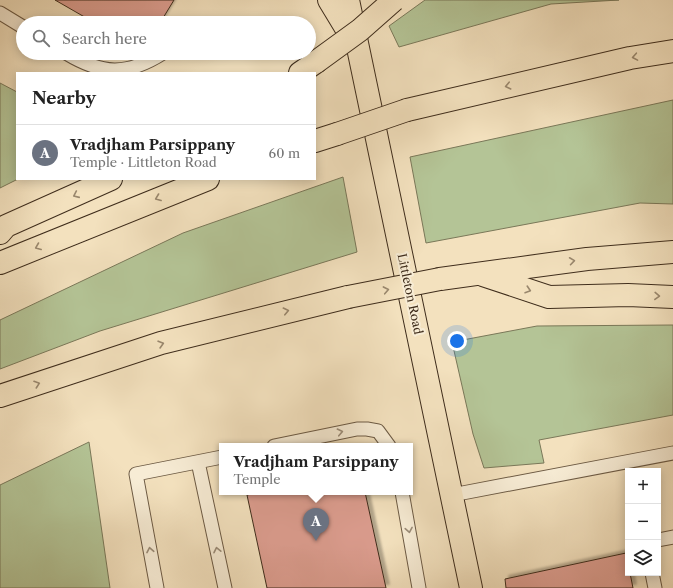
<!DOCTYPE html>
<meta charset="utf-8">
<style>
body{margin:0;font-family:"Libre Caslon Text",serif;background:#f6f6f6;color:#222}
.controls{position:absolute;right:12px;bottom:12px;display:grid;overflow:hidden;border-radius:0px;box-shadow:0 2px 10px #0003}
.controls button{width:36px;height:36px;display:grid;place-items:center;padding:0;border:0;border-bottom:1px solid #e0e0e0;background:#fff;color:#222;font:20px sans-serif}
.you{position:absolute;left:457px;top:341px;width:14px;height:14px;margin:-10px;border:3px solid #fff;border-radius:50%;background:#1a73e8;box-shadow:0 0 0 6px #1a73e833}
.badge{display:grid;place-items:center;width:26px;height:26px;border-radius:50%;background:#8f2418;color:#fff;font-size:13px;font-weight:700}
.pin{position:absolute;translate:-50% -33px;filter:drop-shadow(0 1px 2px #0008)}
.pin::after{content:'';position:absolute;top:21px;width:14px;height:12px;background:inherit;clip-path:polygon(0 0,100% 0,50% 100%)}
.popup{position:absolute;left:219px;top:443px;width:194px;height:52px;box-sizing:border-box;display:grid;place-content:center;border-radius:0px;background:#fff;filter:drop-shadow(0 1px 3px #0005);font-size:13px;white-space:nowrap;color:#767676}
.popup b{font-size:15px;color:#222}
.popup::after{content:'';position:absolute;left:50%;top:100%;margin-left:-8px;border:8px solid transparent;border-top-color:#fff}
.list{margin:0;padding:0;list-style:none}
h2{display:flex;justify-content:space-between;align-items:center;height:52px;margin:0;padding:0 16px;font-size:17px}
h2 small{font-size:13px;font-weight:400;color:#767676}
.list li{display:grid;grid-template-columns:26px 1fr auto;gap:12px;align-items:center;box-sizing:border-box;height:56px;padding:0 16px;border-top:1px solid #e0e0e0}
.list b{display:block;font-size:15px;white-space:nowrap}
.list p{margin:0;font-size:13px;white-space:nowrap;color:#767676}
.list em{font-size:13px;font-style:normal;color:#767676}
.icon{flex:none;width:22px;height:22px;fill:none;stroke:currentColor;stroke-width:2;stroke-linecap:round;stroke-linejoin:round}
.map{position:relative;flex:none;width:673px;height:588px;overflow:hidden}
.search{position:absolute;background:#fff;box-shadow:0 2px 10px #0003;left:16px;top:16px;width:300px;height:44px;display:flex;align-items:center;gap:10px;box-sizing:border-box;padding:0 14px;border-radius:22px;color:#767676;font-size:15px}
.panel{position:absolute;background:#fff;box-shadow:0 2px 10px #0003;left:16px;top:72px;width:300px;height:108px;border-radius:0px}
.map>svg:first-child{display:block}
.green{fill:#b4c496;stroke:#7a7859}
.building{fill:#db9c8e;stroke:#3f2d1c;filter:url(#shadow)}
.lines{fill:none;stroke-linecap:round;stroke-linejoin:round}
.lane-casing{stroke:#6c5a44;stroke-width:15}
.primary-casing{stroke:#3f2d1c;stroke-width:24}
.highway-casing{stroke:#3f2d1c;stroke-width:24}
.lane{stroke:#f7ecd5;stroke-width:13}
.primary{stroke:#f3e1be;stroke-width:22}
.highway{stroke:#f3e1be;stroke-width:22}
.highway-bridge-casing{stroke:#3f2d1c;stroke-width:24;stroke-linecap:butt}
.highway-bridge{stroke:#f3e1be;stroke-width:22}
.oneway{stroke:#99876d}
.oneway2{stroke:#9b8c78}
.labels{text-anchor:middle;stroke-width:4;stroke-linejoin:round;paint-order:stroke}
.street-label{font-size:12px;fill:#3f2d1c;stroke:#f7ecd5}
</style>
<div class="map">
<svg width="673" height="588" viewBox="0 0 673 588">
<defs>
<filter id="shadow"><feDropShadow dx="3.5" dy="-3.5" stdDeviation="1" flood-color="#0004"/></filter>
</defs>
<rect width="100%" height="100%" fill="#f3e1be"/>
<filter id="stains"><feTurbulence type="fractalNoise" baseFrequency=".005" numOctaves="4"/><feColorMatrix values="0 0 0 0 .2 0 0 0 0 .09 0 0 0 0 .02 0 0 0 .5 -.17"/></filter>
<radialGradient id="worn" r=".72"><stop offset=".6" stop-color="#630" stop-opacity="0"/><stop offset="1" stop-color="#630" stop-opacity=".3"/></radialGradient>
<!-- green -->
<path class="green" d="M 425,0 L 619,0 L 551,4 L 399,47 L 389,26 Z
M 0,83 L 17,92 L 17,179 L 18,179 L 0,188 Z
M 673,100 L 673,204 L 640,203 L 426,243 L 410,157 Z
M 343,177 L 357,252 L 100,331 L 0,369 L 0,320 L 183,233 Z
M 673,325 L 673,415 L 539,440 L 544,463 L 484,468 L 473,434 L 452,342 L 537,326 Z
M 89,442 L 110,588 L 0,588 L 0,485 Z"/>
<!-- building -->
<path class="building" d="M 55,0 L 174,0 L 160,23 L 95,23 Z
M 261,492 L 365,492 L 386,588 L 267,588 L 247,495 Z
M 626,553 L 628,573 L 630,573 L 633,588 L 506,588 L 505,579 Z"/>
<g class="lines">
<defs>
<path id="lane" d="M 0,13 L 23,27
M 66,53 C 102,75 127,76 163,53
M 274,446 L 357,429 L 367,429 L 378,431 L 389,446
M 198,462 L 225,588
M 402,492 L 419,588
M 452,495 L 673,453
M 658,540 L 673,537
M 652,573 L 655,588
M 157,588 L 136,474 L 222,457"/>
<path id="primary" d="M 329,0 L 349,33
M 348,0 L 471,588"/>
<path id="highway" d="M 300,73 L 316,62
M 407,110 L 630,58 L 673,51
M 315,141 L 337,134
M 0,233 L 6,226 L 111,179
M 0,263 L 208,179
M 483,275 L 549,297 L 628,295 L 673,297
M 440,279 L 587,259 L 673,252
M 0,396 L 161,343 L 348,297"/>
</defs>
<!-- lane casing -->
<use href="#lane" class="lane-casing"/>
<!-- primary casing -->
<use href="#primary" class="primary-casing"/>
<!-- highway casing -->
<use href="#highway" class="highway-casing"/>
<!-- lane -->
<use href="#lane" class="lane"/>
<!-- primary -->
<use href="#primary" class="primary"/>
<!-- highway -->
<use href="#highway" class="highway"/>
<defs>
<path id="highway-bridge" d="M 316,62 L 360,30 L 394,0
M 337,134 L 407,110
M 348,297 L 440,279"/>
</defs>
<!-- highway-bridge casing -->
<use href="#highway-bridge" class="highway-bridge-casing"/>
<!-- highway-bridge -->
<use href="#highway-bridge" class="highway-bridge"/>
</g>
<!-- one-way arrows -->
<defs><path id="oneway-chevron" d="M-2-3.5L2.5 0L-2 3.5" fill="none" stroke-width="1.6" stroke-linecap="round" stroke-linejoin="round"/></defs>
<g class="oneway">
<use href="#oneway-chevron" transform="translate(635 57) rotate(170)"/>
<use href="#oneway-chevron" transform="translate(508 86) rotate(167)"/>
<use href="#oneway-chevron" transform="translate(76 195) rotate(156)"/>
<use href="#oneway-chevron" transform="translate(158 198) rotate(159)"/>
<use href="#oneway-chevron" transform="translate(38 247) rotate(158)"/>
<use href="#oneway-chevron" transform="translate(572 261) rotate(-8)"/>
<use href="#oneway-chevron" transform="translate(386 290) rotate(-11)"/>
<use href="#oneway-chevron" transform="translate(528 290) rotate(18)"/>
<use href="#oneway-chevron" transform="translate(657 296) rotate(2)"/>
<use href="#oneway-chevron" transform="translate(286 311) rotate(-13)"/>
<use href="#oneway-chevron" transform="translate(161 344) rotate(-16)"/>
<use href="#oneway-chevron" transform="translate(37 384) rotate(-19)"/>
</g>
<g class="oneway2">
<use href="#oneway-chevron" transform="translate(340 432) rotate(-12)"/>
<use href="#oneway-chevron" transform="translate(409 530) rotate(80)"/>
<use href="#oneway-chevron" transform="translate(150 550) rotate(-101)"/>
<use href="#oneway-chevron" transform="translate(217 550) rotate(-102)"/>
</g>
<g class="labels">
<!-- street labels -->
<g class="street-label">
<text transform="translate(410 294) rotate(78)" y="4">Littleton Road</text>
</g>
</g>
<rect width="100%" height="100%" filter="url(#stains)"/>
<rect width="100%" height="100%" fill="url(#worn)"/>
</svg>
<div class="controls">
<button>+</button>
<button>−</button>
<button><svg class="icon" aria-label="layers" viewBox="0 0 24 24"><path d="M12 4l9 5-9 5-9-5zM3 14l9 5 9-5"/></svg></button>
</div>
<div class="you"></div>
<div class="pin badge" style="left:316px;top:541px;background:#6b7280">A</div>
<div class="popup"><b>Vradjham Parsippany</b>Temple</div>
<div class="search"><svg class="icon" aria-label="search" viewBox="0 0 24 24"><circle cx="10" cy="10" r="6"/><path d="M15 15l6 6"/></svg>Search here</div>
<section class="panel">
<h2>Nearby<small></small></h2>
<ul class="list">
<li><span class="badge" style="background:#6b7280">A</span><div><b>Vradjham Parsippany</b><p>Temple · Littleton Road</p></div><em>60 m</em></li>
</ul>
</section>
</div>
